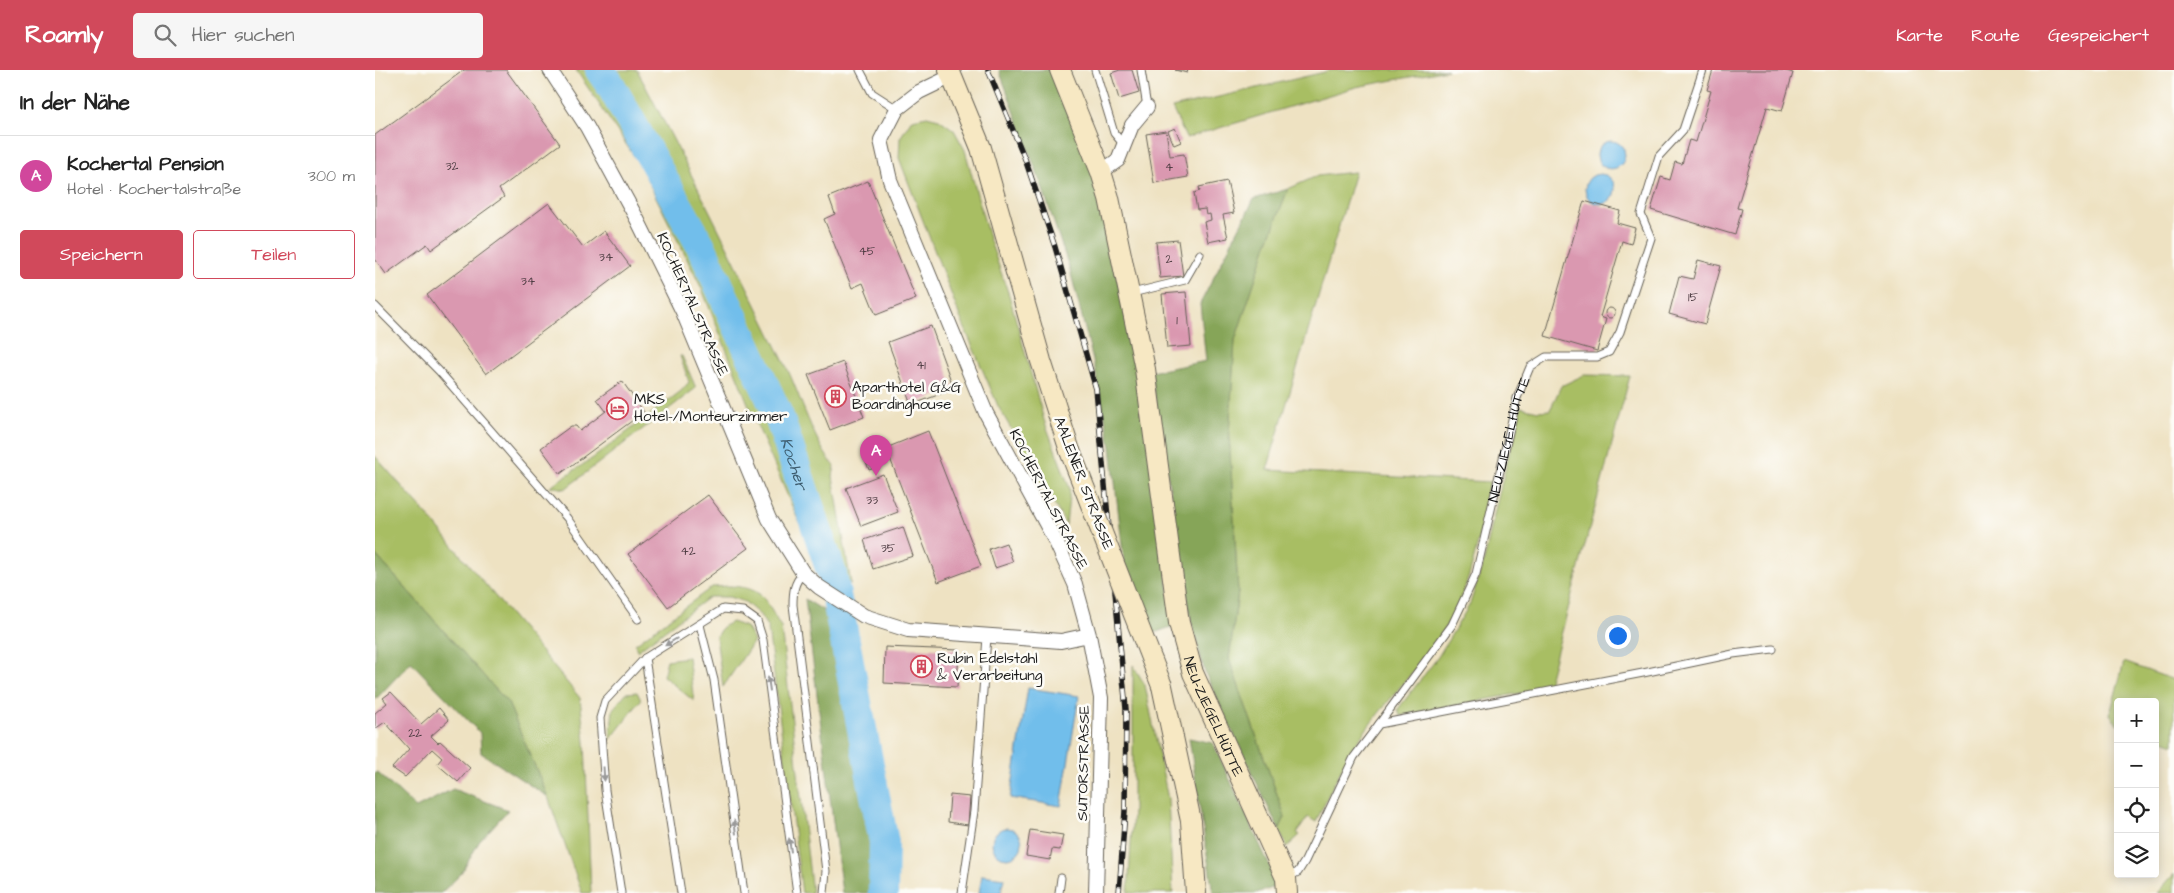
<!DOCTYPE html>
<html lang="de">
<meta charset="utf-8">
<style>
body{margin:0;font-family:"Architects Daughter",sans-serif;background:#f6f6f6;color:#222}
.controls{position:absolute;right:15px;bottom:15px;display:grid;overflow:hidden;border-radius:5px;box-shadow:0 2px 12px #0003}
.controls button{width:45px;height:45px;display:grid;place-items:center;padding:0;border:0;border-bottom:1px solid #e0e0e0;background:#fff;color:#222;font:25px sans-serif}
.you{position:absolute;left:1242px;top:565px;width:18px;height:18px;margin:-12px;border:4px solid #fff;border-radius:50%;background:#1a73e8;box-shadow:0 0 0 8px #1a73e833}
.badge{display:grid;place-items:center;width:32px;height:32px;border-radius:50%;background:#d1495b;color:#fff;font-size:16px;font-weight:700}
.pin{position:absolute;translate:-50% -41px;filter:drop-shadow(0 1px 2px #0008)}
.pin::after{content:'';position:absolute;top:26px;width:18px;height:15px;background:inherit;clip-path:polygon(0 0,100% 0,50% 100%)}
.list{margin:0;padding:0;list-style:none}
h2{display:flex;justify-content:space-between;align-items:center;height:65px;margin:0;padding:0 20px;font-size:21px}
h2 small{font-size:16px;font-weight:400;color:#767676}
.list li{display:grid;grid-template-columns:32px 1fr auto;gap:15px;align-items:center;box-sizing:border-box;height:80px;padding:0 20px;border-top:1px solid #e0e0e0}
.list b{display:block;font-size:19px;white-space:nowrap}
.list p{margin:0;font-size:16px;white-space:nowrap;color:#767676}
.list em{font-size:16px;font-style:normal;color:#767676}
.actions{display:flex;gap:10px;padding:15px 20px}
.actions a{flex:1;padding:11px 0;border:1px solid #d1495b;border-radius:5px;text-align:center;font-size:18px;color:#d1495b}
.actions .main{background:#d1495b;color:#fff}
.icon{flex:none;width:28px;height:28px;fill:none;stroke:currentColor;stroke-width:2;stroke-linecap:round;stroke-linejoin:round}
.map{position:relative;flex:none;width:1799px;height:823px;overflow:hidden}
header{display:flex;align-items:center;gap:30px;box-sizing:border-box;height:70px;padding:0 25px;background:#d1495b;color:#fff}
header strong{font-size:24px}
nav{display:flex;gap:28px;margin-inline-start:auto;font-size:18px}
.search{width:350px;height:45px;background:#f6f6f6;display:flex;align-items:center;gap:12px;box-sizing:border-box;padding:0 18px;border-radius:5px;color:#767676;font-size:19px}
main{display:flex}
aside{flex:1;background:#fff}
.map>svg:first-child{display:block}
.green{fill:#a8be63;stroke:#626d40}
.forest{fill:#86a559;stroke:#51603a}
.water{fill:#71beeb;stroke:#466d84}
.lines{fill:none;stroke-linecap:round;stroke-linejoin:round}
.river{stroke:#71beeb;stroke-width:30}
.building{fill:#da98b0}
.lane-casing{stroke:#666156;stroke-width:9}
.street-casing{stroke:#666156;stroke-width:16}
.secondary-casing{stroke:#666156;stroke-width:22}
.lane{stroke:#fff;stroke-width:7}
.street{stroke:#fff;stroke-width:14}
.secondary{stroke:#f7e8c3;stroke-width:20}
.rail-casing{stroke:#1c1c1c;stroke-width:5.5}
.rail{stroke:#fdfcf7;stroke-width:4;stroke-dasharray:11;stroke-linecap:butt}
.secondary-bridge-casing{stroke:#666156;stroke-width:22;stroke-linecap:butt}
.secondary-bridge{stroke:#f7e8c3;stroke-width:20}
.oneway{fill:#999}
.labels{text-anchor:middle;stroke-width:5;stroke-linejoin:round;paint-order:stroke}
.number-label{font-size:12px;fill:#4c3b41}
.street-label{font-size:15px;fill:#1c1c1c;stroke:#fdfcf7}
.poi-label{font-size:15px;fill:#1c1c1c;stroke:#fdfcf7;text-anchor:start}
.water-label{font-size:16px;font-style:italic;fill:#3e5d6f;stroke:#fdfcf7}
</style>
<header>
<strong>Roamly</strong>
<div class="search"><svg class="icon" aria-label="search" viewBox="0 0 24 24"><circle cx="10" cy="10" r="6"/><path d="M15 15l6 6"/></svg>Hier suchen</div>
<nav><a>Karte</a><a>Route</a><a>Gespeichert</a></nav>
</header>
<main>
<aside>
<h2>In der Nähe<small></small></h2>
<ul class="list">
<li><span class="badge" style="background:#d1479c">A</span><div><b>Kochertal Pension</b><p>Hotel · Kochertalstraße</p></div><em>300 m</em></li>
</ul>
<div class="actions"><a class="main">Speichern</a><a>Teilen</a></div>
</aside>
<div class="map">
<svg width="1799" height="823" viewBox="0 0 1799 823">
<rect width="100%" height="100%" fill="#fdfcf7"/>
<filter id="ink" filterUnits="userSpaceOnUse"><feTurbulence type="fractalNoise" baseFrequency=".02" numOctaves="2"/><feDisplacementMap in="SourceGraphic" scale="10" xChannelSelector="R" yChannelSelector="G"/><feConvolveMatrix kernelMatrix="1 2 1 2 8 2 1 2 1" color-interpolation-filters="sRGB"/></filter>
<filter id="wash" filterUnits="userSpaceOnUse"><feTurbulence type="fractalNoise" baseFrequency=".0096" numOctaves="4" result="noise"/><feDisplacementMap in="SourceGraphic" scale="20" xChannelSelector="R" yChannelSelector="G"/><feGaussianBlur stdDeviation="1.12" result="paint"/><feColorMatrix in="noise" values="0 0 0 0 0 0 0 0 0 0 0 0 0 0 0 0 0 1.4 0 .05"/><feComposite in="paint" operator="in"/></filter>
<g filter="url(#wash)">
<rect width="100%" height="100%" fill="#eee2c2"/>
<!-- green -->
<path class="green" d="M 201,0 L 262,0 C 314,98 363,198 412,298 C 424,323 441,378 460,396 L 458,406 L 476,514 L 464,508 L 434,475 L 378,346 L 326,217 L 265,95 Z
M 958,0 L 1073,0 L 981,17 L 811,68 L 797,38 Z
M 552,46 L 564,49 L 579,60 L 590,80 L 614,168 L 634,225 L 669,350 L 695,419 L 691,455 L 623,336 L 585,247 L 524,88 L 525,68 L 537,49 Z
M 980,102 L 892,400 L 1115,412 C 1106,455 1100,501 1080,540 C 1056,587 1015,625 985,668 C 967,695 954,723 941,752 L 933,747 L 922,763 L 925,765 L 912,777 L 904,760 L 910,747 L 854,589 L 863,522 L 854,364 L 860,270 L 893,171 L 913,119 L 942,106 Z
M 305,286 L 307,286 L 321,318 L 190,419 L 175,416 L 218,388 L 306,321 L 314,312 Z
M 1209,305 L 1255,306 L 1172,618 L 1025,646 L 1023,639 L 1063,587 L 1095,534 L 1110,487 L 1120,440 L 1146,337 L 1163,341 L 1175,340 L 1186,316 Z
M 0,386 L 54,447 L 205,628 L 210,672 L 216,823 L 207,823 L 173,727 L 133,633 L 0,484 Z
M 355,516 C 390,518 389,529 406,557 L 437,823 L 427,823 L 393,558 L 385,545 L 370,532 L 354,527 L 334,527 L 262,581 L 260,574 L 337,517 Z
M 357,552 L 371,557 L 379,571 L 348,617 L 341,567 L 347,557 Z
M 313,587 L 319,631 L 288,606 L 292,590 Z
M 1749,592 L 1799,610 L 1799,674 L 1780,667 L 1780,632 L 1743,632 L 1743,655 L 1735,644 Z
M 758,595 L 770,615 L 793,729 L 798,823 L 753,823 L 758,740 Z
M 262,622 L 266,630 L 235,670 L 238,639 L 251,623 Z
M 1799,804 L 1799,823 L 1782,823 Z"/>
<!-- forest -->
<path class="forest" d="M 624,0 L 678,0 L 720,106 L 763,301 L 799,556 L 776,564 L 750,501 L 736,377 L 720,298 L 695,200 L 666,114 Z
M 913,119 L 893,171 L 860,270 L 854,364 L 863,522 L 854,589 L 910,747 L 904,760 L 830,603 L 816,551 L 776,302 L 831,291 L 825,234 L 879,129 Z
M 0,484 L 133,633 L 173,727 L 106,683 L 105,663 L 36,592 L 0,630 Z
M 430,529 L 478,559 L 521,782 L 519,823 L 467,823 Z
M 814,668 L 838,673 L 904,816 L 881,823 L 838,823 Z
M 2,702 L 41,738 L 78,719 L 133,740 L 104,772 L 86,804 L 66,823 L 0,823 L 0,703 Z"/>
<!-- water -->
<path class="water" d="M1222 85a14 14 0 1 1 28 0a14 14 0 1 1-28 0Z
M1210 119a15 15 0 1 1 30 0a15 15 0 1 1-30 0Z
M 653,618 L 704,626 L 686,736 L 635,728 Z
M617 773a15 15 0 1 1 30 0a15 15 0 1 1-30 0Z
M 607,805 L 629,808 L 626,823 L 604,823 Z"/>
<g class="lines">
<!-- river -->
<path class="river" id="s1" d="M 225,0 L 236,16 L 325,174 L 404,347 L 457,504 L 509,772 L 508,823"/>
</g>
<g id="blocks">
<!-- building -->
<path class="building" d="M 89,0 L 131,0 L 185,74 L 124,119 L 129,127 L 56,180 L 52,174 L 11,204 L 0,189 L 0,65 Z
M 745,0 L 757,0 L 764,23 L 744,29 L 736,3 Z
M 800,0 L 813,0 L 812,3 Z
M 1338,0 L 1408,0 L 1418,3 L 1407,41 L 1392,37 L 1362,138 L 1367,139 L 1360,165 L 1276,140 L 1286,107 L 1295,110 L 1300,92 L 1307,94 L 1314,70 L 1321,72 L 1336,21 L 1332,20 Z
M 800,58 L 806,72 L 799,75 L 793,61 Z
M 791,61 L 795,86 L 809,84 L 813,107 L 779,113 L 771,64 Z
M 493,111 L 541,229 L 501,245 L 488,213 L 477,218 L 449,149 L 460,144 L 454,127 Z
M 852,111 L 859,143 L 848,145 L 853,168 L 833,172 L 829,152 L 836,150 L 835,144 L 831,145 L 830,139 L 822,140 L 819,123 L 825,121 L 824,117 Z
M 1209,131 L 1245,141 L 1242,153 L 1260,158 L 1256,174 L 1247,171 L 1225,247 L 1231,249 L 1222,281 L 1170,266 Z
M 174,133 L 208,177 L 229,161 L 255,196 L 111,304 L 52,225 Z
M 803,170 L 808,206 L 785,208 L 781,172 Z
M 1323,190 L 1346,196 L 1330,254 L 1294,244 L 1304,206 L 1318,209 Z
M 811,222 L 816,276 L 792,278 L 787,224 Z
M1230 243a5 5 0 1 1 10 0a5 5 0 1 1-10 0Z
M 556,256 L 579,319 L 536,335 L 513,272 Z
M 468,292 L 489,347 L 455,360 L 433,305 Z
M 247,311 L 269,342 L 185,404 L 166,378 L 196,356 L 201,356 L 205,361 L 231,341 L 222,329 Z
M 553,361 L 606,496 L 563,512 L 511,378 Z
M 507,379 L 512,393 L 494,400 L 489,386 Z
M 508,404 L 523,442 L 486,456 L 471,418 Z
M 333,425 L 373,478 L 293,537 L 253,484 Z
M 528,457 L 538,486 L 498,499 L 489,470 Z
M 631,473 L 638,492 L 620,498 L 614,479 Z
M 510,577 L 584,580 L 582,617 L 509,613 Z
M 16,622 L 46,654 L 64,638 L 74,650 L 56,666 L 63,673 L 65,671 L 95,698 L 83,712 L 62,694 L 67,688 L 57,679 L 30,707 L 17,698 L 34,679 L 10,652 L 0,659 L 0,643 L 12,633 L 8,628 Z
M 575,725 L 595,727 L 593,755 L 573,752 Z
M 655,760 L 688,765 L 685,780 L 677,779 L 675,790 L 651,786 Z"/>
</g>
</g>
<g filter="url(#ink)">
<use href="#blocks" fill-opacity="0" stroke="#666156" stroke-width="1"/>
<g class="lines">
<defs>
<g id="lane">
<path d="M 485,0 L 497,23 L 522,39"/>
<path d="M 720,0 L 739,63 L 749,75"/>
<path d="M 766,0 L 772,37"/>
<path d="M 757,223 L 810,210 L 825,184"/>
<path d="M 0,236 L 64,301 L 192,448 L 263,549"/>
<path d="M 428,503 C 419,513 418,521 418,535 L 451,801 L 449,823"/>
<path d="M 325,555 L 339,610 L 369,823"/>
<path d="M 270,588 L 306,823"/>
<path id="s2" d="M 1004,654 L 1077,555 L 1101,504 L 1142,328 L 1155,297 L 1171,287 L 1222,287 L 1234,282 L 1245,262 L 1276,168 L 1266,144 L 1284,86 L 1308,60 L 1328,0"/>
<path d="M 913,807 L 923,802 L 930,791 L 979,687 L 1004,654 L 1268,603 L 1358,584 L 1398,579"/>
<path d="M 246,823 L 230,720 L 225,648 L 230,631 L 270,588 L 348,539 L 368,541 L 382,551 L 388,570 L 422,823"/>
<path d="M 587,823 L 599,741 L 612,567"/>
<path d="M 684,823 L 686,808"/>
</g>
<path id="street" d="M 175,0 L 212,57 L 262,149 L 308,242 L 394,449 L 428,503 L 444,517 L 489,546 L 533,560 L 686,571 L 714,565
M 577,6 L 544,22 L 522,39 L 506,70 L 515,110 L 611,343 L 681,472 L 700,514 L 714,565 L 726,628 L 721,823
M 726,102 L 743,90 L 757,55 L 772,37"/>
<g id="secondary">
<path d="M 574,0 L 606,78 L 666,291 L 695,381"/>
<path id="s3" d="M 685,0 L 726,102 L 734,128 L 770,299 L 804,553 L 818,603 L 911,808 L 912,823"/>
<path d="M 787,616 L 816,751 L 821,823"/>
</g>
</defs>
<!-- lane casing -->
<use href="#lane" class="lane-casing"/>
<!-- street casing -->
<use href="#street" class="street-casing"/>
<!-- secondary casing -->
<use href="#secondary" class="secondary-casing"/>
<!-- lane -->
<use href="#lane" class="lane"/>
<!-- street -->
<use href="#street" class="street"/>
<!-- secondary -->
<use href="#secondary" class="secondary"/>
<defs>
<path id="rail" d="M 613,0 L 650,89 L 680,177 L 721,319 L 751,639 L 750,741 L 744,823"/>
</defs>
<!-- rail casing -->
<use href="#rail" class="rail-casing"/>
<!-- rail -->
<use href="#rail" class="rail"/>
<defs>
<path id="secondary-bridge" d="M 695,381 L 787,616"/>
</defs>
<!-- secondary-bridge casing -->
<use href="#secondary-bridge" class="secondary-bridge-casing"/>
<!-- secondary-bridge -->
<use href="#secondary-bridge" class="secondary-bridge"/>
</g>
<!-- one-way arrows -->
<defs><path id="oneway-solid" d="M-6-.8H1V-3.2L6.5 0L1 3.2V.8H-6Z" transform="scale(1.25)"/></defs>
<g class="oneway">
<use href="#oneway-solid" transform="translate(296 572) rotate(148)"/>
<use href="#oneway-solid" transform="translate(394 614) rotate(-98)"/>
<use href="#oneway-solid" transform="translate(229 704) rotate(86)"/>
<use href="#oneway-solid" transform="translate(360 757) rotate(-98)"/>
<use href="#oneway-solid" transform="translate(415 775) rotate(-98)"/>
</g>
</g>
<!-- icons -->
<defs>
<symbol id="building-ring" viewBox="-11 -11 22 22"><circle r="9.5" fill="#fdfcf7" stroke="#d1495b" stroke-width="1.5"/><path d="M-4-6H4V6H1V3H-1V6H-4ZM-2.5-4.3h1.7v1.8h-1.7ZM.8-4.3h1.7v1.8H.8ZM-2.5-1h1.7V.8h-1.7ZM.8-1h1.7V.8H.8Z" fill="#d1495b"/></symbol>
<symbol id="hotel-ring" viewBox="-11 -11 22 22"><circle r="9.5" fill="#fdfcf7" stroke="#d1495b" stroke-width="1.5"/><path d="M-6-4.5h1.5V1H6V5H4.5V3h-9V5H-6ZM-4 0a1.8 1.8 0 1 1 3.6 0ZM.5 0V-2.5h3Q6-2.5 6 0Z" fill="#d1495b"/></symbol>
</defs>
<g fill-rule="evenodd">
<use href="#building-ring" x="448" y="314" width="25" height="25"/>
<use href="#hotel-ring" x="230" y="326" width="25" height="25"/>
<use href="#building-ring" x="534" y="584" width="25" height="25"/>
</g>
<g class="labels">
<!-- number labels -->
<g class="number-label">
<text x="77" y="100">32</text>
<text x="794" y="101">4</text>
<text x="492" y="185">45</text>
<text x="231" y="191">34</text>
<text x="794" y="193">2</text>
<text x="153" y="215">34</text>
<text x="1318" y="231">15</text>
<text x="802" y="254">1</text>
<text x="546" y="299">41</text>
<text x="497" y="434">33</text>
<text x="513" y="482">35</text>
<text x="313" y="485">42</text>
<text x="40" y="667">22</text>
</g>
<!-- street labels -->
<g class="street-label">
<text transform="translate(318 234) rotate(66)" y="5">KOCHERTALSTRASSE</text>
<text dy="5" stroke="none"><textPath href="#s2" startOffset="318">NEU-ZIEGELHÜTTE</textPath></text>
<text transform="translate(709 413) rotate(69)" y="5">AALENER STRASSE</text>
<text transform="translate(674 429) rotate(63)" y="5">KOCHERTALSTRASSE</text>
<text dy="5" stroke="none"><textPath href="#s3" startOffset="668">NEU-ZIEGELHÜTTE</textPath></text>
<text transform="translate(708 693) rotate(-89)" y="5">SUTORSTRASSE</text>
</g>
<!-- poi labels -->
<g class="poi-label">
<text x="477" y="322">Aparthotel G&amp;G<tspan x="477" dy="17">Boardinghouse</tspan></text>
<text x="259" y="334">MKS<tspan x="259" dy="17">Hotel-/Monteurzimmer</tspan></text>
<text x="562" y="593">Rubin Edelstahl<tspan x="562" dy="17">&amp; Verarbeitung</tspan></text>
</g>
<!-- water labels -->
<g class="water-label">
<text dy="6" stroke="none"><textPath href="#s1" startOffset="440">Kocher</textPath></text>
</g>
</g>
</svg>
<div class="controls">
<button>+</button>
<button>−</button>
<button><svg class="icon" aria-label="locate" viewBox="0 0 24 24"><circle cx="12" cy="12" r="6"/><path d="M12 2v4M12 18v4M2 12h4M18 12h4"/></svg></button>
<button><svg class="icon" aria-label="layers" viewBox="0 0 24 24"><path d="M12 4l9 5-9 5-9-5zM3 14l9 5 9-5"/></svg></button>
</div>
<div class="you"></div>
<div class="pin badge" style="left:501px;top:406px;background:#d1479c">A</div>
</div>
</main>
